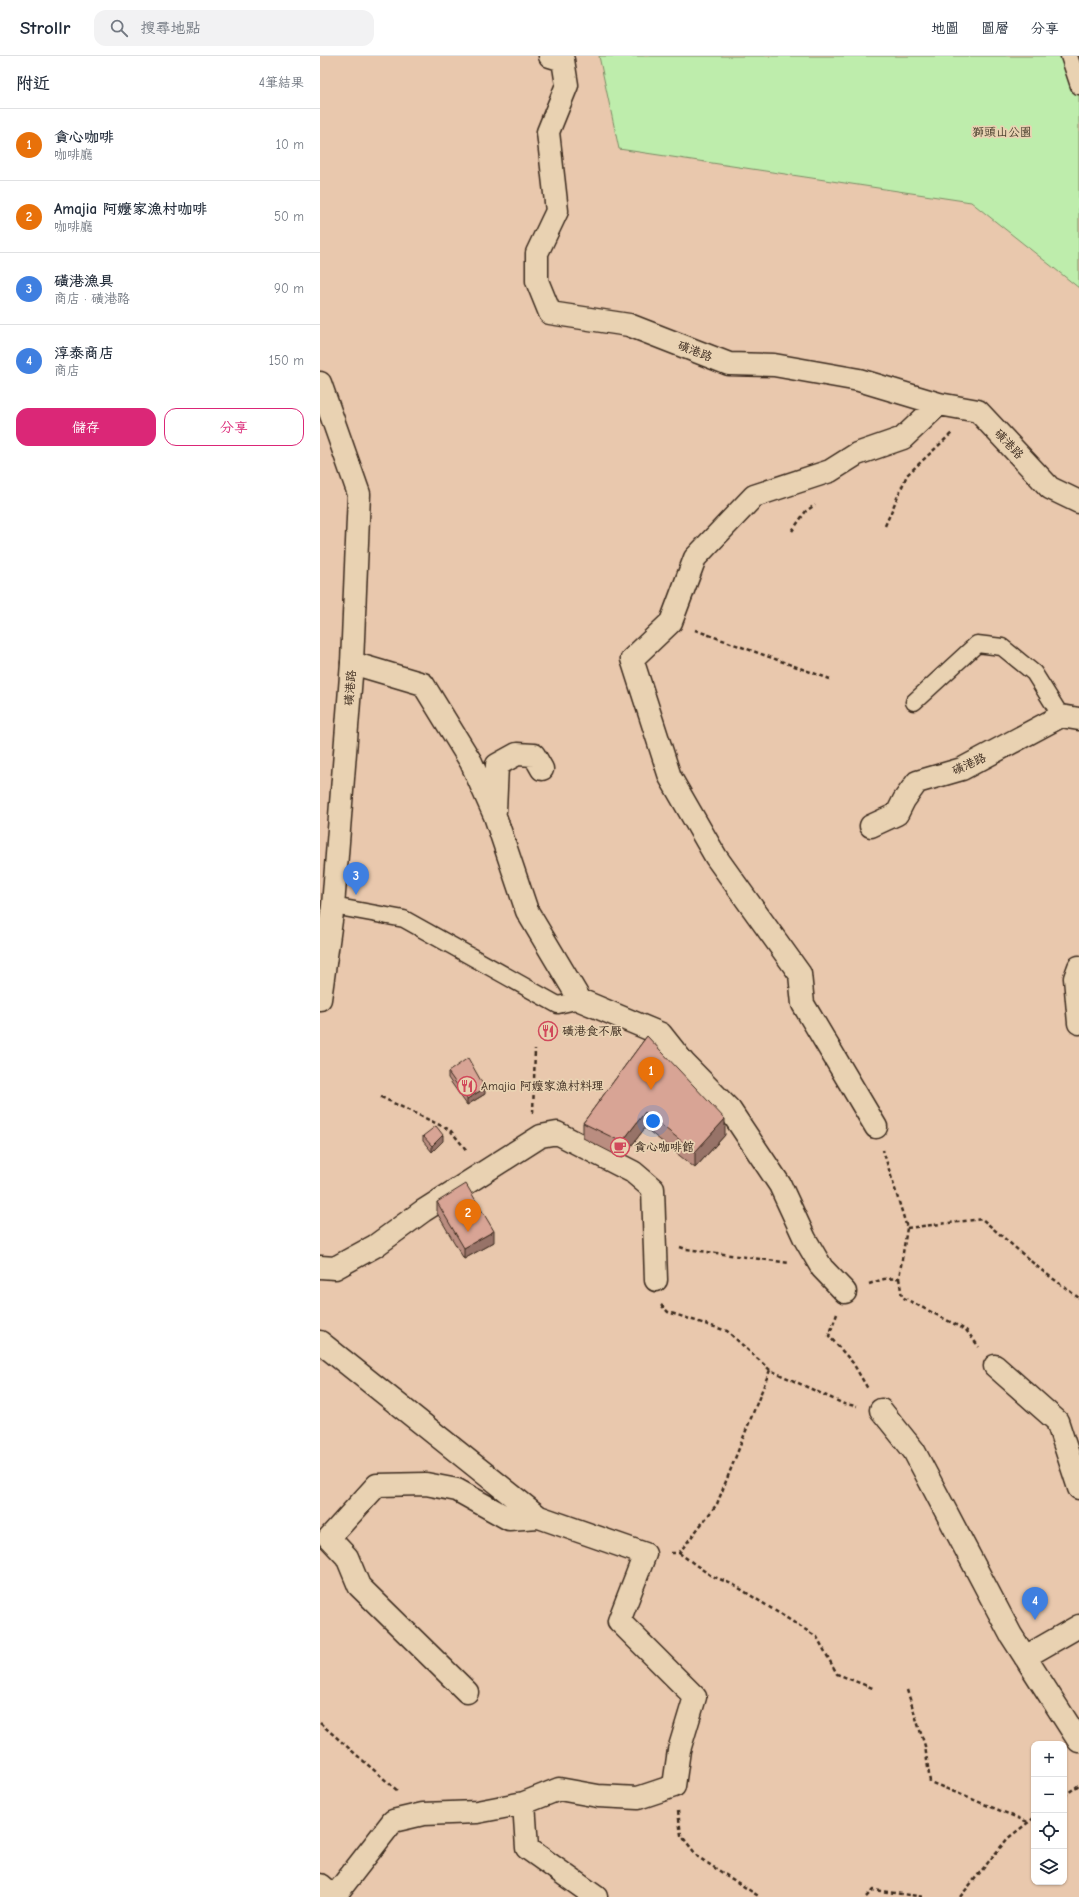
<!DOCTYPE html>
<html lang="zh-TW">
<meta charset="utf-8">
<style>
body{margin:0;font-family:"Comic Neue","LXGW WenKai TC",sans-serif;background:#f2f2f3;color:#1f2937}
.controls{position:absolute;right:12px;bottom:12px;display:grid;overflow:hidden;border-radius:8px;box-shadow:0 1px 3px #0004}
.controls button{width:36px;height:36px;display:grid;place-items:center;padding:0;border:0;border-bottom:1px solid #e0e1e3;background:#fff;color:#1f2937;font:20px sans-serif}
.you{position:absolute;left:333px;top:1065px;width:14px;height:14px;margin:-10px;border:3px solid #fff;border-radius:50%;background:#1a73e8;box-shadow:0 0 0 6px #1a73e833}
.badge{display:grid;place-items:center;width:26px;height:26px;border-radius:50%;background:#db2777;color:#fff;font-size:13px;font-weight:700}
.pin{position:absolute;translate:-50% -33px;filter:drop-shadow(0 1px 2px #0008)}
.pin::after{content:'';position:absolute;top:21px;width:14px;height:12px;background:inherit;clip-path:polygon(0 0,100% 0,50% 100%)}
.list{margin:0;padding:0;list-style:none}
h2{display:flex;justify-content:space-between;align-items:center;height:52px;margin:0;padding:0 16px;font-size:17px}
h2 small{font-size:13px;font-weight:400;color:#747a83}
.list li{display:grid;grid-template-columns:26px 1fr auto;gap:12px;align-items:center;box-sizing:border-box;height:72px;padding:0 16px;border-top:1px solid #e0e1e3}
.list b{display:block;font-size:15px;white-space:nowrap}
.list p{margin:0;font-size:13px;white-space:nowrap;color:#747a83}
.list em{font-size:13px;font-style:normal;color:#747a83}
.actions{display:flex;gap:8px;padding:12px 16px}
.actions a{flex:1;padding:9px 0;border:1px solid #db2777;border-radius:12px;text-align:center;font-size:14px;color:#db2777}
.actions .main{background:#db2777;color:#fff}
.icon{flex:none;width:22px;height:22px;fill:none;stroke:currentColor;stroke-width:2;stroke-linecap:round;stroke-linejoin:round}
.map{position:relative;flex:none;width:759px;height:1841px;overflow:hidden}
header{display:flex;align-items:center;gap:24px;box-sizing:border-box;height:56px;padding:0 20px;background:#fff;border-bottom:1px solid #e0e1e3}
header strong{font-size:19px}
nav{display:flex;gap:22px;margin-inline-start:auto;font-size:14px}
.search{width:280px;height:36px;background:#f2f2f3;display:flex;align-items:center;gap:10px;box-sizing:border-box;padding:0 14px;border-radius:12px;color:#747a83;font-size:15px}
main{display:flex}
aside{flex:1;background:#fff}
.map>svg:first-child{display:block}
.green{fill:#beedac;stroke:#7c8c65}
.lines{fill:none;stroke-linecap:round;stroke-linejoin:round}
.service-casing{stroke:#3b2a1e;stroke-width:19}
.minor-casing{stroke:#3b2a1e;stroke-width:25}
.tertiary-casing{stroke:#3b2a1e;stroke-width:25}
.path{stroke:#3b2a1e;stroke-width:2.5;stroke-dasharray:4 3;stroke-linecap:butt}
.service{stroke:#e9d2b2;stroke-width:16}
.minor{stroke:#e9d2b2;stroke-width:22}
.tertiary{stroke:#e9d2b2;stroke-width:22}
.wall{fill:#ba8d80;stroke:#3b2a1e}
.shaded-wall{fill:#977368;stroke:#3b2a1e}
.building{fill:#d8a495;stroke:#3b2a1e}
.labels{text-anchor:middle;stroke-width:3.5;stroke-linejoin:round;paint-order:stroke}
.park-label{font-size:12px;fill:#483e2c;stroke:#e9d2b2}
.street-label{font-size:12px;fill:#3b2a1e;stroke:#e9d2b2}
.poi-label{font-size:12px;fill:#3b2a1e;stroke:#e9d2b2;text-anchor:start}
</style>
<header>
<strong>Strollr</strong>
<div class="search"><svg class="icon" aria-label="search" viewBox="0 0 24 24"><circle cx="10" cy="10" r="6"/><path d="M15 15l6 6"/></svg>搜尋地點</div>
<nav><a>地圖</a><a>圖層</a><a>分享</a></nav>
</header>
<main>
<aside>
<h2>附近<small>4筆結果</small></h2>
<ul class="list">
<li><span class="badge" style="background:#e8710a">1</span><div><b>貪心咖啡</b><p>咖啡廳</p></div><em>10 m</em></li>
<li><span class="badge" style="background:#e8710a">2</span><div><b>Amajia 阿嬤家漁村咖啡</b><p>咖啡廳</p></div><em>50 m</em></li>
<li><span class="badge" style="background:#3f7fe0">3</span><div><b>磺港漁具</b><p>商店 · 磺港路</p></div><em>90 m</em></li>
<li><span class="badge" style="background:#3f7fe0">4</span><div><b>淳泰商店</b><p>商店</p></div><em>150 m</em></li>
</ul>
<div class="actions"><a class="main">儲存</a><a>分享</a></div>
</aside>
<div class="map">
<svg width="759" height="1841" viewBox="0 0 759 1841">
<rect width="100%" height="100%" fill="#e9c8ad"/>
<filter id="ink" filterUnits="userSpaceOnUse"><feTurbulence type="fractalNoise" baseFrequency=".025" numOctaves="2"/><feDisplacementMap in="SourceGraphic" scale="8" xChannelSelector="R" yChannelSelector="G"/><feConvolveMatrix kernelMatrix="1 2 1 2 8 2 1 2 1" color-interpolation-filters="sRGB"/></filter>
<g filter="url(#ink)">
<!-- green -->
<path class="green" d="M 279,0 L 759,0 L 759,232 L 651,146 L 299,93 Z"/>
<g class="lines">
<defs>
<path id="service" d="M 749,0 L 759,30
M 594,646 L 657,588 L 682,591 L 714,617 L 741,660
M 13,850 L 84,863 L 238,949 L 260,944"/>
<path id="minor" d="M 230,0 L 243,4 L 247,29 L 228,76 L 237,155 L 217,197 L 217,225 L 230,257 L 309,269 L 409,308 L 454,309 L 539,324 L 619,348 L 658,355 L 730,432 L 759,446
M 32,607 L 103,628 L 151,706 L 175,760 L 207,855 L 260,944 L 341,978 L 364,1007 L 410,1054 L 460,1129 L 485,1183 L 502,1212 L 525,1236
M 175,755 L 177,709 L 197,698 L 214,699 L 222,713
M 551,770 L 577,758 L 584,744 L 597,726 L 642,713 L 741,660 L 759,663
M 759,911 L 755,922 L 759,967
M 556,1071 L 483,948 L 480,918 L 396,801 L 350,721 L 312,603 L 351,566 L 375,502 L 434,440 L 510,415 L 537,398 L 583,382 L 619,348
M 0,1211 L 15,1212 L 55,1190 L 103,1155 L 221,1080 L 237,1077 L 313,1116 L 333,1133 L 336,1224
M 0,1286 L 219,1461 L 325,1498 L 299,1565 L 375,1641 L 359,1694 L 354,1730 L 318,1742 L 278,1740 L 239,1733 L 204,1747 L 157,1756 L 103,1758 L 73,1765 L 14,1841
M 675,1310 L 737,1365 L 759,1432
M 561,1354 L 594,1395 L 691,1579 L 759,1685
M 705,1601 L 759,1570
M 147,1636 L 39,1530 L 27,1501 L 9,1482 L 57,1429 L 106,1428 L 137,1434 L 189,1463 L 219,1461
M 204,1747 L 207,1792 L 276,1841"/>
<path id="tertiary" d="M 0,327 L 39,438 L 32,607 L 13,850 L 0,943
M 0,1829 L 14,1841"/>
</defs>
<!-- service casing -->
<use href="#service" class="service-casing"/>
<!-- minor casing -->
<use href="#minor" class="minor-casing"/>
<!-- tertiary casing -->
<use href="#tertiary" class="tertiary-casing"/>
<!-- path -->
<path class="path" d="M 565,470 L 587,419 L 633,376
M 472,475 L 486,455 L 495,449
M 375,574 L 510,623
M 61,1041 L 130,1074 L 148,1096
M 213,1057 L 215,993
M 587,1172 L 662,1163 L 720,1213 L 759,1242
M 360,1191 L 366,1193 L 470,1207
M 579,1222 L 582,1241 L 646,1274 L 659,1291
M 549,1228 L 564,1223 L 579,1222 L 587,1172 L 563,1094
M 341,1249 L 348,1256 L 407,1275 L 450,1314
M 517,1258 L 509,1280 L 533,1307 L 548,1333
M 351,1497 L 359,1497 L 397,1448 L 450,1314 L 524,1348 L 537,1350
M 359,1497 L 390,1519 L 414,1529 L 497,1581 L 517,1618 L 555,1633
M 587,1634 L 605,1690 L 610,1726 L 708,1766
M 0,1667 L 79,1736
M 744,1740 L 759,1729
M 358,1755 L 361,1779 L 378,1801 L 440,1841
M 546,1841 L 553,1834 L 604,1841
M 640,1841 L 688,1782 L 714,1762"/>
<!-- service -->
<use href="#service" class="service"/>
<!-- minor -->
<use href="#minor" class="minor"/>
<!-- tertiary -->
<use href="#tertiary" class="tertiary"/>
</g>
<!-- wall -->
<path class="wall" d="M 327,980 L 405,1079 L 375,1112 L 325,1072 L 302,1102 L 263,1082 L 263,1067 Z
M 128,1016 L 165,1038 L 147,1049 L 128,1022 Z
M 103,1080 L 123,1085 L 112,1096 L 103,1085 Z
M 117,1146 L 174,1186 L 144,1203 L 117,1157 Z"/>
<!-- shaded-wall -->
<path class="shaded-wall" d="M 165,1032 L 165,1038 L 147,1049 L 147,1043 Z
M 325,1056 L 325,1072 L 302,1102 L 302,1086 Z
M 405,1063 L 405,1079 L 375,1112 L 375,1096 Z
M 123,1079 L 123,1085 L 112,1096 L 112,1090 Z
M 174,1175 L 174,1186 L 144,1203 L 144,1192 Z"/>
<!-- building -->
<path class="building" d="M 327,980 L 405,1063 L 375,1096 L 325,1056 L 302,1086 L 263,1067 Z
M 148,1002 L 165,1032 L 147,1043 L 128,1016 Z
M 116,1070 L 123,1079 L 112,1090 L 103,1080 Z
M 146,1128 L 174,1175 L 144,1192 L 117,1146 Z"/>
</g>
<!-- icons -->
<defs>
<symbol id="restaurant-ring" viewBox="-11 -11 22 22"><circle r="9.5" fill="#e9d2b2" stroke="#d1495b" stroke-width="1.5"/><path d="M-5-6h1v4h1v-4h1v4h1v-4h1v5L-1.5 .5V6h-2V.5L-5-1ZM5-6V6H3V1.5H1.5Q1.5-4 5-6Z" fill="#d1495b"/></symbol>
<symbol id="cafe-ring" viewBox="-11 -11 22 22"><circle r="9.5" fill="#e9d2b2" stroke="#d1495b" stroke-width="1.5"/><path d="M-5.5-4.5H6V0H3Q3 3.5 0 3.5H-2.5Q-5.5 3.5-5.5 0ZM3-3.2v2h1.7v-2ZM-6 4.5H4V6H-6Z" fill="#d1495b"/></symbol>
</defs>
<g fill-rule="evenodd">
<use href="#restaurant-ring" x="217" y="964" width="22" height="22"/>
<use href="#restaurant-ring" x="136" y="1019" width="22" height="22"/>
<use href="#cafe-ring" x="289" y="1080" width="22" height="22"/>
</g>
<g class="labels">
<!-- park labels -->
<g class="park-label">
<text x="682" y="80">獅頭山公園</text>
</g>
<!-- street labels -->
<g class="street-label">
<text transform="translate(375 295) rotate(21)" y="4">磺港路</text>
<text transform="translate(689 388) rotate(47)" y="4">磺港路</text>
<text transform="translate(30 632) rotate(-85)" y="4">磺港路</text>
<text transform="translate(649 708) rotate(-24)" y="4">磺港路</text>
</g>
<!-- poi labels -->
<g class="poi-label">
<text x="242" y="979">磺港食不厭</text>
<text x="161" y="1034">Amajia 阿嬤家漁村料理</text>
<text x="314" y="1095">貪心咖啡館</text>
</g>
</g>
</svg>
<div class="controls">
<button>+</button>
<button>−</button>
<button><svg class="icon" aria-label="locate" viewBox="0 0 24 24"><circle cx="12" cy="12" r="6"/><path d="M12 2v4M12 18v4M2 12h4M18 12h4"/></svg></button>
<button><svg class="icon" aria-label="layers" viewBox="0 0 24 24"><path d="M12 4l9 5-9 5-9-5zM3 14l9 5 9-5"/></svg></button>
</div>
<div class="you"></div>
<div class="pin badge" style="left:331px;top:1034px;background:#e8710a">1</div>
<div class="pin badge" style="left:148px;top:1176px;background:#e8710a">2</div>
<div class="pin badge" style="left:36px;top:839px;background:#3f7fe0">3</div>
<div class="pin badge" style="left:715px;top:1564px;background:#3f7fe0">4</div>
</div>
</main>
